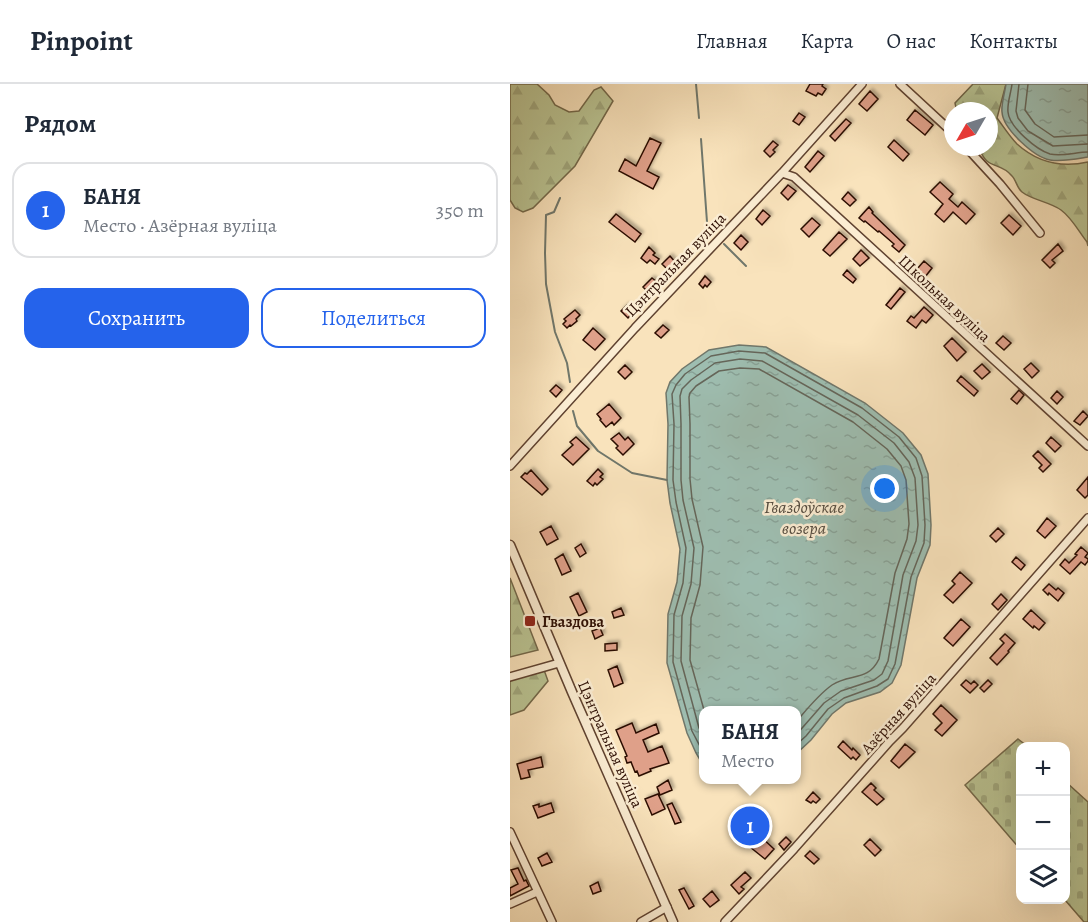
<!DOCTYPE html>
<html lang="ru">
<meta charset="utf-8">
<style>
body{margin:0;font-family:Alegreya,serif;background:#f6f6f7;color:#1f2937}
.controls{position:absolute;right:18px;bottom:18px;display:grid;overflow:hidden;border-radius:12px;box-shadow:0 6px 24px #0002}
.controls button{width:54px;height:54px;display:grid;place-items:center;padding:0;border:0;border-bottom:2px solid #e0e1e3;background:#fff;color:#1f2937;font:30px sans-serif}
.compass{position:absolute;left:434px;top:18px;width:54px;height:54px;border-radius:50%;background:#fff;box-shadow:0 6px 24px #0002;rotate:231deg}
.you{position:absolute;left:375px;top:405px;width:21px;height:21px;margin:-15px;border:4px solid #fff;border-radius:50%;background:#1a73e8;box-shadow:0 0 0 9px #1a73e833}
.badge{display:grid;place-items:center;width:39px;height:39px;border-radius:50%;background:#2563eb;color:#fff;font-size:20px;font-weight:700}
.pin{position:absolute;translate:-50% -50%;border:3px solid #fff;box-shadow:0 2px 6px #0006}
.popup{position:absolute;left:189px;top:622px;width:102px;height:78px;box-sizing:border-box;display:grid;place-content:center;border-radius:12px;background:#fff;filter:drop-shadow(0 2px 4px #0005);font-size:20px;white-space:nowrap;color:#747a83}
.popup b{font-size:22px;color:#1f2937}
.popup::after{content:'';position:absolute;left:50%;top:100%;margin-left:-12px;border:12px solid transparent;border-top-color:#fff}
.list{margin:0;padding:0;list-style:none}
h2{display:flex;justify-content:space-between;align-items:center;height:78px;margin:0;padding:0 24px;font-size:26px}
h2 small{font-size:20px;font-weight:400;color:#747a83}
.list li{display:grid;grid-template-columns:39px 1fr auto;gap:18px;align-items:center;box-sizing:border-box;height:96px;margin:0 12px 12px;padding:0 12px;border:2px solid #e0e1e3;border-radius:18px}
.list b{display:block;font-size:22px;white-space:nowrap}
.list p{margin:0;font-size:20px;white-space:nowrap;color:#747a83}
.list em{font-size:20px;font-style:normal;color:#747a83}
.actions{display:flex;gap:12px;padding:18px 24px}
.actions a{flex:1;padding:14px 0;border:2px solid #2563eb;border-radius:18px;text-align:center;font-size:21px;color:#2563eb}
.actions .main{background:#2563eb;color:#fff}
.icon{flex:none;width:33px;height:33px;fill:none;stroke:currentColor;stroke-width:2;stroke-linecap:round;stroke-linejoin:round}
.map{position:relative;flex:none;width:578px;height:838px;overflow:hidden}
header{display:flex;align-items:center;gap:36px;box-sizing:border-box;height:84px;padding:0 30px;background:#fff;border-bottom:2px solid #e0e1e3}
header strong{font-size:28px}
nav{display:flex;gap:33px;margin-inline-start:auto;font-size:21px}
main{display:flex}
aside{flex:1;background:#fff}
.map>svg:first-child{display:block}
.forest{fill:url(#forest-firs);stroke:#73684a;stroke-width:1.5}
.cemetery{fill:url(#cemetery-stones);stroke:#73684a;stroke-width:1.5}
.water{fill:url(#water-ripples);stroke:#70776b;stroke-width:1.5}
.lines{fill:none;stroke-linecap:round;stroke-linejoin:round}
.shore{stroke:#65665a;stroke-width:1.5}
.stream{stroke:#70776b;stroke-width:2}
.building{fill:#dfa089;stroke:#2c0d02;stroke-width:1.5;filter:url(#shadow)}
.minor-casing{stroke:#5f4230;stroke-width:10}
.tertiary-casing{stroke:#5f4230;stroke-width:11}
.minor{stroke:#fbedd3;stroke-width:7}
.tertiary{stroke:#fbedd3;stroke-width:8}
.poi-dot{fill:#8f2418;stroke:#fbedd3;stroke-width:2}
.labels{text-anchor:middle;stroke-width:5;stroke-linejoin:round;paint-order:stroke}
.street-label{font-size:16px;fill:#2c0d02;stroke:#fbedd3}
.poi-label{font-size:16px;font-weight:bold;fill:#2c0d02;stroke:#fbedd3;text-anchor:start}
.water-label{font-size:18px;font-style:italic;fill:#544b3f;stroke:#fbedd3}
</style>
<header>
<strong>Pinpoint</strong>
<nav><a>Главная</a><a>Карта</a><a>О нас</a><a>Контакты</a></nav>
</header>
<main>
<aside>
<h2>Рядом<small></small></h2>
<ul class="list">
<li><span class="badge">1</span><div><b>БАНЯ</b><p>Место · Азёрная вуліца</p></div><em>350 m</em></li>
</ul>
<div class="actions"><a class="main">Сохранить</a><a>Поделиться</a></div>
</aside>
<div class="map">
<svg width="578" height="838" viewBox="0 0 578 838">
<defs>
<pattern id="forest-firs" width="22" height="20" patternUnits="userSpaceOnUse" patternTransform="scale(1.5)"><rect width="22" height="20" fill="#bac493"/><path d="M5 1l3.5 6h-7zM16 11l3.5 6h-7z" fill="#a0a77d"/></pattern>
<pattern id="cemetery-stones" width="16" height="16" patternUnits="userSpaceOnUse" patternTransform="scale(1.5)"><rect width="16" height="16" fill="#bac493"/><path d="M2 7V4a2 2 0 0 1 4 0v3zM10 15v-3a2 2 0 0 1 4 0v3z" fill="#a0a77d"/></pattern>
<pattern id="water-ripples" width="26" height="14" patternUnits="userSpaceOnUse" patternTransform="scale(1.5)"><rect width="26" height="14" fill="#9ebeb1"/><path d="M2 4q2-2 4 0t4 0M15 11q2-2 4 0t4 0" fill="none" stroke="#88a297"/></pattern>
<filter id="shadow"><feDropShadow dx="2.5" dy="-2.5" stdDeviation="1.5" flood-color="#0004"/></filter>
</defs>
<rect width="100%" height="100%" fill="#f9e3bc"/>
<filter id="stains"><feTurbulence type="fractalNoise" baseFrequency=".00333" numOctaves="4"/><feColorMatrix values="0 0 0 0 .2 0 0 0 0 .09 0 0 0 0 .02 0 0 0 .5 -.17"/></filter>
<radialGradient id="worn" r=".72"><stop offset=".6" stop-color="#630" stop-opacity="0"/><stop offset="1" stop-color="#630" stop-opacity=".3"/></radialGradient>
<!-- forest -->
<path class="forest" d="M 0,0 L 27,0 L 39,11 L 45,21 L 59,28 L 69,27 L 84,6 L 91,3 L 103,17 L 65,82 L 23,124 L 13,128 L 5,124 L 0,116 Z
M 463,0 L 496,0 L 487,34 C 493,42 500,53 507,60 C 528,79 551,84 578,78 L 578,162 L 577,158 C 569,148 562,134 551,126 C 540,118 522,116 512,108 C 507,104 506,96 502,92 C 489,76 477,88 469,63 L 479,63 L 479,27 L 465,27 L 463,25 L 460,27 L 449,27 L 446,24 L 445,19 Z
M 0,494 L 28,566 L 0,573 Z
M 33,583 L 38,597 L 14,626 L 0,631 L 0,590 Z"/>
<!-- cemetery -->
<path class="cemetery" d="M 508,655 L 517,662 L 511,662 L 510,765 L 455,701 Z
M 556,698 L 578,718 L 578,838 L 574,838 L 555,816 Z"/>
<!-- water -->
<path class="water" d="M 496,0 L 578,0 L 578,73 C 566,75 552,78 540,76 C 524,73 493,45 492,28 C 491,20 495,8 496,0 Z
M 229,261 L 256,263 L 355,319 L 393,349 L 411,371 L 418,390 L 421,441 L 420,461 L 407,494 L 391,581 L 382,599 L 370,608 L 336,619 L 322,630 L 301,656 L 287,669 L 286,626 L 194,626 L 193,681 L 186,669 L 177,649 L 157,579 L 158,530 L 167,498 L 170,465 L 160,419 L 157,396 L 158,340 L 156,309 L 160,298 L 172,285 L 199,266 Z"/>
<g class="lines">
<!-- shore -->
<path class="shore" d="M 502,0 C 501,9 497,19 498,28 C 499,43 527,66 540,70 C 552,73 566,68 578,68
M 509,0 L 506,27 L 508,34 L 518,47 L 543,62 L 578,60
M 518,0 L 515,26 L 525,40 L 544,53 L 578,51
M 194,626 L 180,576 L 181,534 L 190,501 L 193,463 L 182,415 L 180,395 L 180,340 L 179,313 L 180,309 L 186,302 L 209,287 L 230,284 L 249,285 L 343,338 L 377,365 L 391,382 L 396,396 L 399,440 L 397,455 L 385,489 L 369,575 C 358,598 340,589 322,601 C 308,611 298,624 286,638
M 194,653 L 189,644 L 171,577 L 172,532 L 181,500 L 184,464 L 173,416 L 171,396 L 171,340 L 170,312 L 172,305 L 181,296 L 205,279 L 230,275 L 252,277 L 348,331 L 384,359 L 399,378 L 405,394 L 408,441 L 406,457 L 393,491 L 378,577 L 372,590 L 364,596 L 331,607 L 314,619 L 286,651
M 194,670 L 182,647 L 163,578 L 164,531 L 173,499 L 176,464 L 166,418 L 163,396 L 164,340 L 162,310 L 166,301 L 175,290 L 201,272 L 229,267 L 255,269 L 352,324 L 389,353 L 406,374 L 412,392 L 415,441 L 414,459 L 401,493 L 385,580 L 378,595 L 367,602 L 334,614 L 318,625 L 296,652 L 286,661"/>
<!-- stream -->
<path class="stream" d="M 186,0 L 189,34
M 191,55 L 197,138
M 50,114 L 44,128 L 36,131 L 35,169 L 36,200 L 45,248 L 57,279 L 60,298
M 214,160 L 236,182
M 63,327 L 67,342 L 88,367 L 122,389 L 157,396"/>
</g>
<!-- building -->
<path class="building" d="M 300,0 L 313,0 L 312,2 L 316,5 L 312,11 L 308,9 L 306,12 L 296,7 Z
M 360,7 L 368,15 L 357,27 L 349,20 Z
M 405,26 L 423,41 L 415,51 L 397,36 Z
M 289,29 L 295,33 L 289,41 L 283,37 Z
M 336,35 L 341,39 L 325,57 L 320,52 Z
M 140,54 L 151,59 L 137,87 L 149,93 L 143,105 L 109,87 L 115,75 L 126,82 Z
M 384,56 L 399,70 L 393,77 L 378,63 Z
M 263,57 L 268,61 L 263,66 L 265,68 L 260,73 L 254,67 Z
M 308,67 L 314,72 L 300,88 L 295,83 Z
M 430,98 L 443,110 L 439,115 L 448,123 L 452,118 L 465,130 L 456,140 L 443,128 L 434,138 L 425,130 L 433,120 L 420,108 Z
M 278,101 L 286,107 L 278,116 L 271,109 Z
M 338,108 L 346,116 L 340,122 L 332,115 Z
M 359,123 L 363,128 L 362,129 L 395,161 L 389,168 L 382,162 L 384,160 L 369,147 L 368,148 L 355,137 L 354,138 L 349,134 Z
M 253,126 L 260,132 L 252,141 L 246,135 Z
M 106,130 L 131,150 L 125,158 L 99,138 Z
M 499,131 L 511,142 L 503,151 L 491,139 Z
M 302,134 L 310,141 L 299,153 L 291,145 Z
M 329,148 L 337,155 L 320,172 L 313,166 Z
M 231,151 L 238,158 L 231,166 L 224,159 Z
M 548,160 L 553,167 L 542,176 L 545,179 L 540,184 L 532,176 Z
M 139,163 L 145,169 L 143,171 L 149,175 L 145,180 L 140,176 L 137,179 L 131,174 Z
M 351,166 L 359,174 L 350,182 L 343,175 Z
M 160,172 L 166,179 L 159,187 L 152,180 Z
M 414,177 L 422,184 L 415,193 L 407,185 Z
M 337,186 L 346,195 L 343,199 L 333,191 Z
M 195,192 L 201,198 L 197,203 L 195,201 L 193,204 L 189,200 Z
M 142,194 L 147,198 L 138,208 L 133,203 Z
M 390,204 L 395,208 L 381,225 L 376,221 Z
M 117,221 L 124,227 L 118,234 L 111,227 Z
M 414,223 L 423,231 L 416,239 L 412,236 L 406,244 L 397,237 L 401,232 L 404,234 Z
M 65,226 L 70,231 L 66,235 L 67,237 L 61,242 L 60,241 L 57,244 L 53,240 L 56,237 L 54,235 Z
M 153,241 L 159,246 L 151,254 L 145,249 Z
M 83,244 L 95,255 L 85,266 L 73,256 Z
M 493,252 L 501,259 L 494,266 L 486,259 Z
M 442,254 L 456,268 L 447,277 L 434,262 Z
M 521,279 L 529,287 L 522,294 L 514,285 Z
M 472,280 L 480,288 L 472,295 L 464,287 Z
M 115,281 L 122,288 L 115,295 L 108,288 Z
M 451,292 L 468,307 L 464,312 L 447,297 Z
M 46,301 L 52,306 L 46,313 L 40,307 Z
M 509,306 L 514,311 L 507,320 L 501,315 Z
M 547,307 L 553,313 L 547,320 L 541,314 Z
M 99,320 L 111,334 L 104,341 L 102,338 L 96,343 L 90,336 L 91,335 L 87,330 Z
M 573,327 L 578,332 L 570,341 L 564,337 Z
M 109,349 L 115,356 L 118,353 L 124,360 L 113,371 L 106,364 L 108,362 L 101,355 Z
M 66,353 L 79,365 L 63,381 L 52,371 L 63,361 L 60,358 Z
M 541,353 L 551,362 L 545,368 L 536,359 Z
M 528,367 L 541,380 L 533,388 L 529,384 L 532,381 L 523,372 Z
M 88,385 L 93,390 L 90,393 L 93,395 L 87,401 L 85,399 L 83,402 L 77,397 Z
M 21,386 L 38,405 L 32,411 L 11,393 L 15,389 L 17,390 Z
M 578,393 L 578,411 L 575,414 L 567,406 Z
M 537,434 L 546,442 L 535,454 L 527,447 Z
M 41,442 L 48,455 L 37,461 L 30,448 Z
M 488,444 L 494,450 L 486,458 L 480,452 Z
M 71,460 L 76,469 L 70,473 L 65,464 Z
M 571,463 L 578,469 L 575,473 L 578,475 L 578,477 L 575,481 L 571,478 L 560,490 L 550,481 L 555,475 L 559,479 L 567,471 L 565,470 Z
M 53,470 L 61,487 L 52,491 L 45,475 Z
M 506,473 L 515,481 L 511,486 L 502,478 Z
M 450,488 L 462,499 L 443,519 L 434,511 L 445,500 L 442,497 Z
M 539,500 L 546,506 L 548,504 L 554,509 L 548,517 L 539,509 L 538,511 L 533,506 Z
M 68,509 L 77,528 L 69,532 L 60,513 Z
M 491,510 L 497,516 L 488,526 L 482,520 Z
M 111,524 L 114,531 L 104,534 L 102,528 Z
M 521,526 L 535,539 L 529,546 L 524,542 L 523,544 L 513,535 Z
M 451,535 L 460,543 L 443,562 L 434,554 Z
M 90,544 L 93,551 L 85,555 L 82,547 Z
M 495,550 L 505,559 L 498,567 L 499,568 L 487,581 L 480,574 L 494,559 L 490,555 Z
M 107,559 L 107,566 L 95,567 L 95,560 Z
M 107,582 L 113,599 L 104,603 L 98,586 Z
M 456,596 L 461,600 L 464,597 L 468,601 L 460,609 L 451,601 Z
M 478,596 L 482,600 L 474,608 L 470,604 Z
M 431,621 L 447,636 L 432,652 L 425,646 L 432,639 L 423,630 Z
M 122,639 L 126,649 L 146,640 L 149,649 L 133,656 L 138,668 L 152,662 L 159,679 L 140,685 L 141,687 L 129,692 L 127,687 L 125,688 L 121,678 L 117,679 L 115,673 L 117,672 L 106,646 Z
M 333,657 L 342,666 L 343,664 L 350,671 L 346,676 L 343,673 L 341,675 L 328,663 Z
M 395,660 L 405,668 L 389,684 L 381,677 Z
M 31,673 L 33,683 L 18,686 L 20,693 L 11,695 L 7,680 Z
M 158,696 L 162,706 L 150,711 L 147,703 Z
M 361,699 L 366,704 L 364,706 L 374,715 L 367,721 L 352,708 Z
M 303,708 L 310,715 L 306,719 L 303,717 L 301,719 L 296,716 Z
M 148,710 L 155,725 L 142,731 L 135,715 Z
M 41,719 L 44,728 L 28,734 L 23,722 L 29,720 L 29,723 Z
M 162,719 L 171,738 L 165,740 L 157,721 Z
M 243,733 L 248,739 L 237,750 L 232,745 Z
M 250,752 L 264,765 L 255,775 L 240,763 Z
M 276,753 L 281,758 L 274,766 L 269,760 Z
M 360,755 L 371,766 L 365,772 L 354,761 Z
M 300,767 L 309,775 L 304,780 L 295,772 Z
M 37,769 L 42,778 L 32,782 L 28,774 Z
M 8,784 L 14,797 L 16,796 L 19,802 L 0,812 L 0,804 L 8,800 L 1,786 Z
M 235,788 L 241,794 L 231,803 L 234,805 L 229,810 L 221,801 Z
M 88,798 L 91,807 L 83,810 L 80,802 Z
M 174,804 L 184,822 L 179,825 L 169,806 Z
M 202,807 L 209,816 L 200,823 L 193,815 Z"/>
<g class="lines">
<defs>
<path id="minor" d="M 390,0 L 443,49
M 456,63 L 490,100 L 530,149
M 272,89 L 284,93 L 578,362
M 0,382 L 125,244 L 272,89 L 352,0
M 0,593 L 49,579
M 0,748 L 42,838
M 0,820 L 27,808
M 131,838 L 157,823
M 215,838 L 284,765 L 380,657 L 393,644 L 578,434"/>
<path id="tertiary" d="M 0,461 L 62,608 L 163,838"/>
</defs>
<!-- minor casing -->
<use href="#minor" class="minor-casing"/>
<!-- tertiary casing -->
<use href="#tertiary" class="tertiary-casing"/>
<!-- minor -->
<use href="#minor" class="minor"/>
<!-- tertiary -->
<use href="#tertiary" class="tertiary"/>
</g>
<!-- markers -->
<rect class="poi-dot" x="14" y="531" width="12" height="12" rx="3"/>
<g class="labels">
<!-- street labels -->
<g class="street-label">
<text transform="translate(165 180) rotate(-46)" y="6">Цэнтральная вуліца</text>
<text transform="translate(435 214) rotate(43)" y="6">Школьная вуліца</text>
<text transform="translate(388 629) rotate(-48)" y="6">Азёрная вуліца</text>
<text transform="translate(101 660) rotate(66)" y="6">Цэнтральная вуліца</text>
</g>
<!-- poi labels -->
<g class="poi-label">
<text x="32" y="543">Гваздова</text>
</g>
<!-- water labels -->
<g class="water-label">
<text x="294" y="429">Гваздоўскае<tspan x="294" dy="21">возера</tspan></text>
</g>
</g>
<rect width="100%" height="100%" filter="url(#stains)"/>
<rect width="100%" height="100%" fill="url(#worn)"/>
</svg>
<div class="controls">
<button>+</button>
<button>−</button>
<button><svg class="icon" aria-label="layers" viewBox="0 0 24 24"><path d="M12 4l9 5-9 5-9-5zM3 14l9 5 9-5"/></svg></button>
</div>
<svg class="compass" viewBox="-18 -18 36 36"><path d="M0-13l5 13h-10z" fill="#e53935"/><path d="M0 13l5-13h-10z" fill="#747a83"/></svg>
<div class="you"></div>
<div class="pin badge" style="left:240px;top:742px">1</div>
<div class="popup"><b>БАНЯ</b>Место</div>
</div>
</main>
